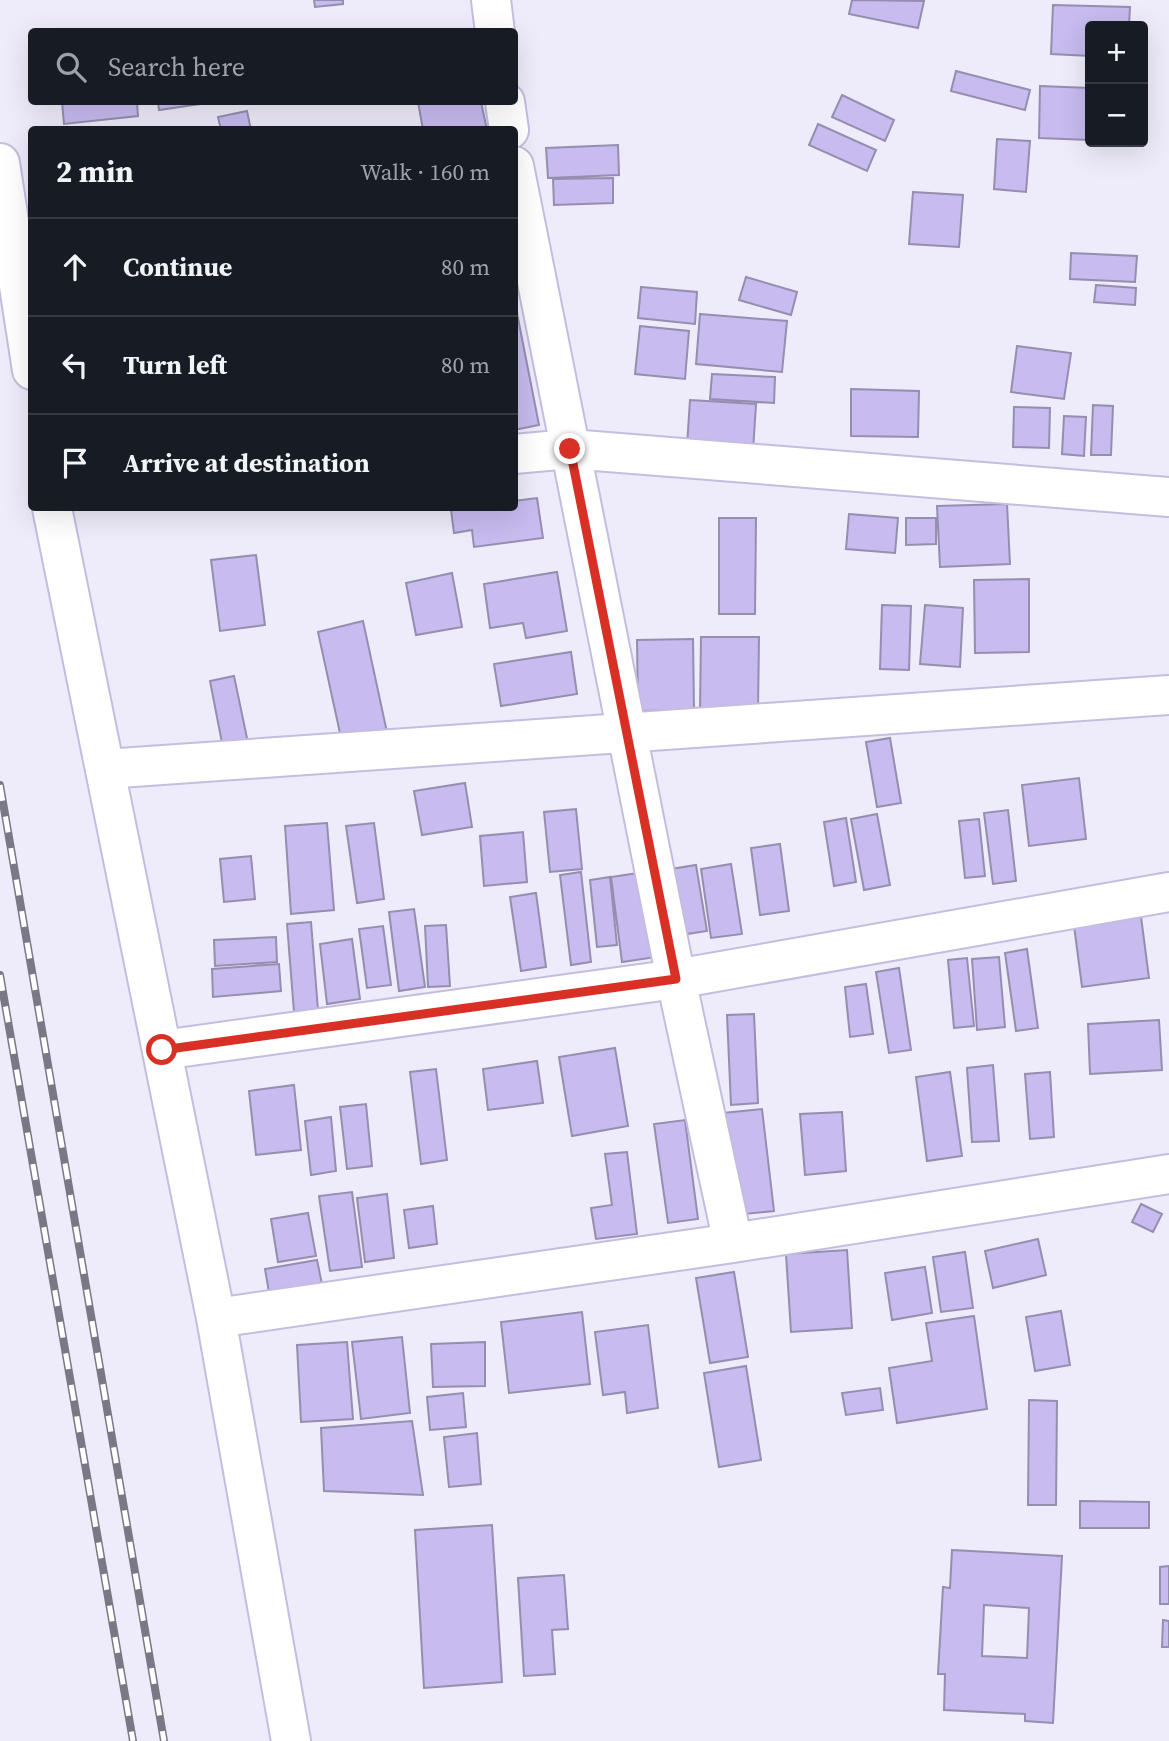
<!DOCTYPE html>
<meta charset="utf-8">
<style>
body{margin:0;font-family:"Source Serif 4",serif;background:#242831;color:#f1f3f6}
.controls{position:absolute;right:21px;top:21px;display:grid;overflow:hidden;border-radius:7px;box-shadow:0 7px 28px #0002}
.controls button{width:63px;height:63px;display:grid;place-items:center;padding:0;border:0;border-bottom:2px solid #363941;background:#171b24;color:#f1f3f6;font:35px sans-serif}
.stop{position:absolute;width:21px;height:21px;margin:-16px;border:5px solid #d93025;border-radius:50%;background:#fff}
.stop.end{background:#d93025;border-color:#fff;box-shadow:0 2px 7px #0008}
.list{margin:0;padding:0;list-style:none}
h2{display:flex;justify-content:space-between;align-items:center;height:91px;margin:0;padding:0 28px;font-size:30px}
h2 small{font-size:23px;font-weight:400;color:#9ea1a6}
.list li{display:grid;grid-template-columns:46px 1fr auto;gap:21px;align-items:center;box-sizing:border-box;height:98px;padding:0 28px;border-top:2px solid #363941}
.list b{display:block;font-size:26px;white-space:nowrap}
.list em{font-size:23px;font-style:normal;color:#9ea1a6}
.icon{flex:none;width:38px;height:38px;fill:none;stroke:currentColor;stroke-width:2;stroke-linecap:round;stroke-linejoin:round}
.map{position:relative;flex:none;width:1169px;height:1741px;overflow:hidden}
.search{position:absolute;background:#171b24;box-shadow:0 7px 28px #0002;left:28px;top:28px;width:490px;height:77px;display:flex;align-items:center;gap:18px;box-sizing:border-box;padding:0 24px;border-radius:7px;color:#9ea1a6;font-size:26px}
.panel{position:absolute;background:#171b24;box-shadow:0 7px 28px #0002;left:28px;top:126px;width:490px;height:385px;border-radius:7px}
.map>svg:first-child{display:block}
.building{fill:#c7bbef;stroke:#958eaf;stroke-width:2;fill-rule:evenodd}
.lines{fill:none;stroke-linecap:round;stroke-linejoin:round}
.minor-casing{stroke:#c5bde0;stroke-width:42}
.minor{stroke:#fff;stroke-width:38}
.rail-casing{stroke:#7b7885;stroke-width:8}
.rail{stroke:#fff;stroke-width:5;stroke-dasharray:16;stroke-linecap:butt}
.route{stroke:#d93025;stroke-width:9}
</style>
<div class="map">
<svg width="1169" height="1741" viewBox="0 0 1169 1741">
<rect width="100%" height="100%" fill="#eeebfa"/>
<!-- building -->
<path class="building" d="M 314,0 L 343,0 L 343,4 L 315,7 Z
M 852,0 L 924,1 L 918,28 L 849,14 Z
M 1053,5 L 1130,7 L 1129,26 L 1090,26 L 1090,56 L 1051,54 Z
M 956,71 L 1030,90 L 1025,110 L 951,91 Z
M 1040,86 L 1090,88 L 1090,140 L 1039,138 Z
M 842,95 L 894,120 L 885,141 L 832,117 Z
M 62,102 L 137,102 L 138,116 L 64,124 Z
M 158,102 L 214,102 L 159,110 Z
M 418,102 L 481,102 L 487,130 L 423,130 Z
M 247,111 L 251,130 L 221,130 L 218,117 Z
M 818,124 L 876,150 L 867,171 L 809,145 Z
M 997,139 L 1030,141 L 1026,192 L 994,189 Z
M 618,145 L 619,175 L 548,178 L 546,148 Z
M 613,178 L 613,203 L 554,205 L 553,179 Z
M 913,192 L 963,195 L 959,247 L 909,244 Z
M 1071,253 L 1137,256 L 1135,282 L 1070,279 Z
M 746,277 L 797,292 L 791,315 L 739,300 Z
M 1096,285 L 1136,288 L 1135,305 L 1094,302 Z
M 641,287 L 697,292 L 695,324 L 638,318 Z
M 514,313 L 517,313 L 539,425 L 514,430 Z
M 700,314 L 787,321 L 782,372 L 696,364 Z
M 640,326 L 689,331 L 685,379 L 635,374 Z
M 1017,346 L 1071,353 L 1064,399 L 1011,392 Z
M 712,374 L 775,377 L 774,403 L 710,399 Z
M 851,389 L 919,391 L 918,437 L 851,436 Z
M 690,400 L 756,404 L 753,451 L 687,446 Z
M 1093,405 L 1113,406 L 1111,455 L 1091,455 Z
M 1014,407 L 1050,408 L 1049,448 L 1013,447 Z
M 1064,416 L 1086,417 L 1084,456 L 1062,454 Z
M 537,498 L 543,538 L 474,547 L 472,530 L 454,533 L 451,510 L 470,508 L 514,508 L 514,501 Z
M 1007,504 L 1010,564 L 940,567 L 937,506 Z
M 849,514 L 898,518 L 895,553 L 846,549 Z
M 719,518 L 756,518 L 755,614 L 719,614 Z
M 906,518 L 936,518 L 936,544 L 906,545 Z
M 256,555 L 265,625 L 220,631 L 211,560 Z
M 557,572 L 567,631 L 526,638 L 523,623 L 490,628 L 484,584 Z
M 452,573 L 462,627 L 416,635 L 406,583 Z
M 1029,579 L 1029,652 L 975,653 L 974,580 Z
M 882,605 L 911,606 L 909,670 L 880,669 Z
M 925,605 L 963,608 L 960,667 L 920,664 Z
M 363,621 L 388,737 L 343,747 L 318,632 Z
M 701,637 L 759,637 L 758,710 L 700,710 Z
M 693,639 L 694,710 L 638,711 L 637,640 Z
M 571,652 L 577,694 L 501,706 L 494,664 Z
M 234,676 L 248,743 L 223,748 L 210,681 Z
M 890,738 L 901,803 L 877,807 L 866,742 Z
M 1079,778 L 1086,839 L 1029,846 L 1022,785 Z
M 465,783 L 472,827 L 422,835 L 414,791 Z
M 576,809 L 582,869 L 550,872 L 544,812 Z
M 1008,810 L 1016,881 L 993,884 L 984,813 Z
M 877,814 L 890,885 L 864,890 L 851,819 Z
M 846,818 L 856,882 L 834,886 L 824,822 Z
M 979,819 L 985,876 L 965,878 L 959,821 Z
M 327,823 L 334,910 L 291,914 L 285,826 Z
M 374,823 L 384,899 L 357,903 L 346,826 Z
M 523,832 L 527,882 L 484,886 L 480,836 Z
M 780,844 L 789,911 L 760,915 L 751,848 Z
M 251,856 L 255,899 L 224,902 L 220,859 Z
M 731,864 L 742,934 L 711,938 L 701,869 Z
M 696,865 L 707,931 L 674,936 L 664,870 Z
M 581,872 L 591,962 L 571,965 L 560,875 Z
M 645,872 L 656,957 L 622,962 L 611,877 Z
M 610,877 L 617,945 L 597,947 L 590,880 Z
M 536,893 L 546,967 L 521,971 L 510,897 Z
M 414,909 L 425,987 L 399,991 L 389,912 Z
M 1140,909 L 1149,978 L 1082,987 L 1073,918 Z
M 311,922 L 318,1010 L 294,1012 L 287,924 Z
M 446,925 L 450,986 L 428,987 L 425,926 Z
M 383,926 L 391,985 L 367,988 L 359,929 Z
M 276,937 L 277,962 L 215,966 L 214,940 Z
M 352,939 L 360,999 L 327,1004 L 320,944 Z
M 1027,949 L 1038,1028 L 1016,1031 L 1005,953 Z
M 999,957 L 1005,1027 L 977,1030 L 972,959 Z
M 967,958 L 974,1026 L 954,1028 L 948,960 Z
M 279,964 L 281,991 L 213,997 L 212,969 Z
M 899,968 L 911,1050 L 889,1053 L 876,972 Z
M 866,984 L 873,1034 L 850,1037 L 845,987 Z
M 754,1014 L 758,1103 L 731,1105 L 727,1015 Z
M 1159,1020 L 1162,1070 L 1090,1074 L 1088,1024 Z
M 615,1048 L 628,1126 L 572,1136 L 559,1057 Z
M 537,1061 L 543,1103 L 488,1110 L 483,1069 Z
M 993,1065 L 999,1141 L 972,1142 L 967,1068 Z
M 436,1069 L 447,1160 L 421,1164 L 410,1072 Z
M 950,1072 L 962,1156 L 927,1161 L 916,1077 Z
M 1050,1072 L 1054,1137 L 1030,1139 L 1025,1074 Z
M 294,1085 L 301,1150 L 256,1155 L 249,1091 Z
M 366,1104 L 372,1166 L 347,1169 L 340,1107 Z
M 762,1109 L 774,1211 L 715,1217 L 703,1115 Z
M 842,1112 L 846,1171 L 805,1175 L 800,1114 Z
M 331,1117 L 336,1171 L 311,1175 L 305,1121 Z
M 685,1120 L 698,1219 L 668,1223 L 654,1124 Z
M 627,1152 L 637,1234 L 596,1239 L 591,1208 L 612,1205 L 605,1154 Z
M 352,1192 L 362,1267 L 330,1271 L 319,1196 Z
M 387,1194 L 394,1258 L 365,1262 L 357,1198 Z
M 1141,1204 L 1162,1214 L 1153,1232 L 1132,1222 Z
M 433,1206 L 437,1244 L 409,1248 L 404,1210 Z
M 308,1213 L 316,1256 L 278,1262 L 271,1219 Z
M 1038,1239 L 1046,1275 L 993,1288 L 985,1251 Z
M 847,1250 L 852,1328 L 791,1332 L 786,1254 Z
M 965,1252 L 973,1308 L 941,1312 L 933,1257 Z
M 317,1260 L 324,1294 L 271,1304 L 265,1269 Z
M 925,1267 L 932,1313 L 892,1320 L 885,1273 Z
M 734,1272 L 748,1357 L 710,1363 L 696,1278 Z
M 1061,1311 L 1070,1365 L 1035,1371 L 1026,1317 Z
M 582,1312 L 590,1384 L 509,1393 L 501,1322 Z
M 974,1316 L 987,1409 L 897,1423 L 889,1368 L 932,1361 L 926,1323 Z
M 648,1325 L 658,1408 L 627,1413 L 625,1392 L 603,1395 L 595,1332 Z
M 402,1337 L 410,1413 L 361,1419 L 352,1342 Z
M 347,1342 L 353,1419 L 301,1422 L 297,1345 Z
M 485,1342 L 485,1386 L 433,1387 L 431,1344 Z
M 746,1366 L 761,1460 L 719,1467 L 704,1373 Z
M 880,1388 L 883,1410 L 846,1415 L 842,1393 Z
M 463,1393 L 466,1427 L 430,1430 L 427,1397 Z
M 1029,1400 L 1057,1401 L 1056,1505 L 1028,1505 Z
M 412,1421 L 423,1495 L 324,1491 L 321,1428 Z
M 477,1433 L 481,1484 L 449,1487 L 444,1437 Z
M 1080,1501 L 1149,1502 L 1149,1528 L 1080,1528 Z
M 492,1525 L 502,1682 L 424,1688 L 415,1530 Z
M 952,1550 L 1062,1556 L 1053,1723 L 1025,1721 L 1025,1714 L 944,1710 L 945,1674 L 938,1674 L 943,1587 L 950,1588 ZM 984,1605 L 1029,1608 L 1027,1658 L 982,1656 Z
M 1169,1566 L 1169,1604 L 1160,1604 L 1160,1567 Z
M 564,1575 L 568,1629 L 552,1630 L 555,1674 L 524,1676 L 518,1578 Z
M 1163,1620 L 1169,1621 L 1169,1647 L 1162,1647 Z"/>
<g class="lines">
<defs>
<path id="minor" d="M 491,0 L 495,32
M 505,102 L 509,130
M 0,163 L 32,370
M 514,166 L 676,979 L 733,1243
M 514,454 L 570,449 L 1169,497
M 52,508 L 216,1318 L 291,1741
M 105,769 L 1169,695
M 162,1050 L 676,979 L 1169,892
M 216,1318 L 733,1243 L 1169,1174"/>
</defs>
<!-- minor casing -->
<use href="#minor" class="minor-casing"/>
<!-- minor -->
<use href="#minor" class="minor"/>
<defs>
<path id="rail" d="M 0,785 L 164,1741
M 0,975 L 133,1741"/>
</defs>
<!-- rail casing -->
<use href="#rail" class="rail-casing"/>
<!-- rail -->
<use href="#rail" class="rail"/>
</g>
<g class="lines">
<!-- route -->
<path class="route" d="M 162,1050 L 676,979 L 570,449"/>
</g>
</svg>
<div class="controls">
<button>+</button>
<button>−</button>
</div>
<div class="stop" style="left:162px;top:1050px"></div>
<div class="stop end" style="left:570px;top:449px"></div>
<div class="search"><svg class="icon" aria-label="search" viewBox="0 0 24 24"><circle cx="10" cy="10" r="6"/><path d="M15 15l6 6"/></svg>Search here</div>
<section class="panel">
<h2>2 min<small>Walk · 160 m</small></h2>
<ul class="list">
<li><svg class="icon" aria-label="ahead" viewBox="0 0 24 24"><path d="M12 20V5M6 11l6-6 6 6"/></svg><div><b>Continue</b></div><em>80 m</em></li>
<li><svg class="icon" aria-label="left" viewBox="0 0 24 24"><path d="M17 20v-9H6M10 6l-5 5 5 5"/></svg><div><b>Turn left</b></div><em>80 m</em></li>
<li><svg class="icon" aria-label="arrive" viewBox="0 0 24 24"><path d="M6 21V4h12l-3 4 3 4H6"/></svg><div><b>Arrive at destination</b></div></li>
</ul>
</section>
</div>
